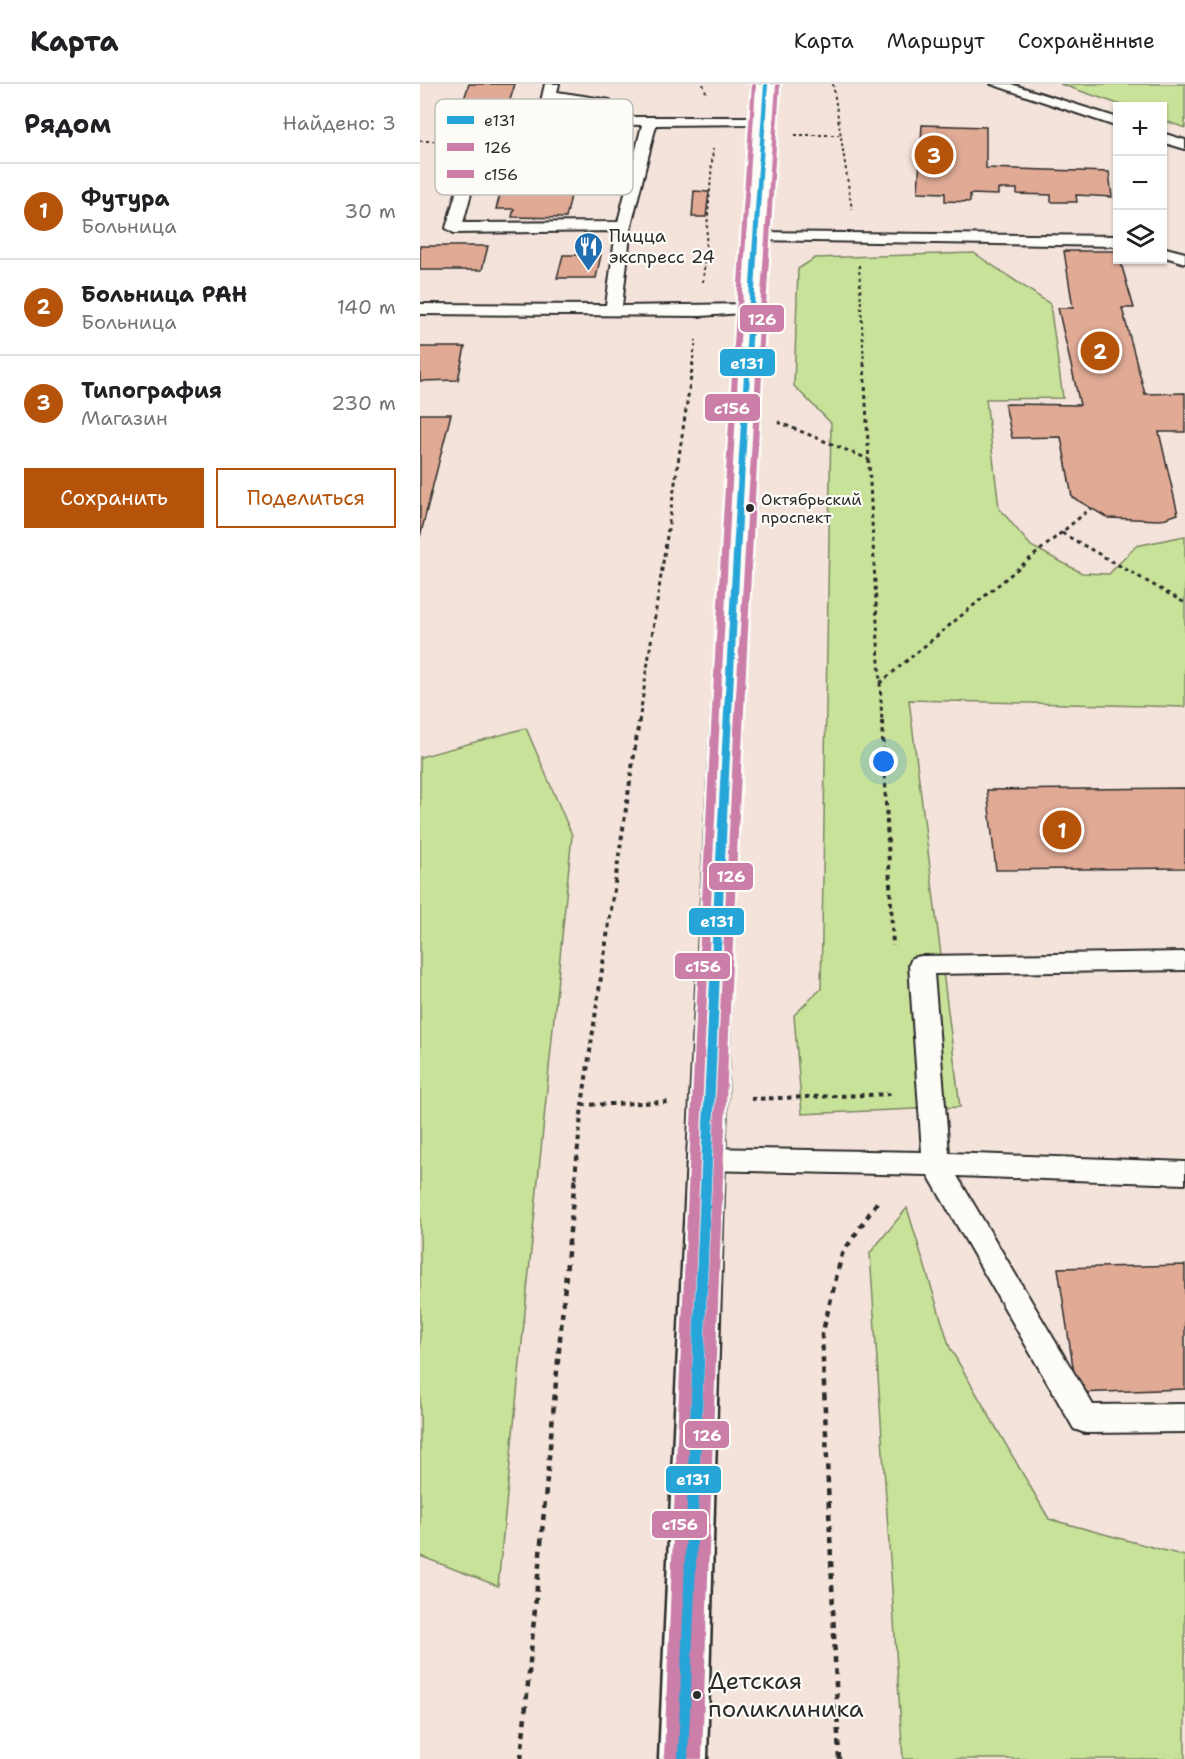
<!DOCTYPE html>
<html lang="ru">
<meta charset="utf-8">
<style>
body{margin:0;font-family:"Shantell Sans",sans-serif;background:#f6f6f6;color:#202124}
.controls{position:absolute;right:18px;top:18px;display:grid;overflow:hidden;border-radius:0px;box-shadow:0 2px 4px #0004}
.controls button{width:54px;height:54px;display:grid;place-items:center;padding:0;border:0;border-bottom:2px solid #e0e0e0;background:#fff;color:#202124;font:30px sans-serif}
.you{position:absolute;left:464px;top:678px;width:21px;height:21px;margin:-15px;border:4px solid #fff;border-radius:50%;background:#1a73e8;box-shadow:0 0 0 9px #1a73e833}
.badge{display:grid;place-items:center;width:39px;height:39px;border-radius:50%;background:#b45309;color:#fff;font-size:20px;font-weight:700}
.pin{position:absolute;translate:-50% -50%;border:3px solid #fff;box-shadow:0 2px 6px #0006}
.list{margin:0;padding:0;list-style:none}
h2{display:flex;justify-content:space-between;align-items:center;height:78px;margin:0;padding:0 24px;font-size:26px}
h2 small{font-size:20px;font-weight:400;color:#757577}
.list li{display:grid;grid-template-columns:39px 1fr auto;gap:18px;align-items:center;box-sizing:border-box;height:96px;padding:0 24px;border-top:2px solid #e0e0e0}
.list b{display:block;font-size:22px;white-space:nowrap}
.list p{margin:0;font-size:20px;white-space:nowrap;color:#757577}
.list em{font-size:20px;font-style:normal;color:#757577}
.actions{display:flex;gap:12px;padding:18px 24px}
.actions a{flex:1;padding:14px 0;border:2px solid #b45309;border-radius:0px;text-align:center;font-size:21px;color:#b45309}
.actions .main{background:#b45309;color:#fff}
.icon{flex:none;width:33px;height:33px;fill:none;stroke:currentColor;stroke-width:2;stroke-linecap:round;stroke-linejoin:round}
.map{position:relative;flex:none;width:765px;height:1675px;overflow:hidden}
header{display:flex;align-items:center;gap:36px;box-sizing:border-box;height:84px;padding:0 30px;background:#fff;border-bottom:2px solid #e0e0e0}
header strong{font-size:28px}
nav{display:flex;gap:33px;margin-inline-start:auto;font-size:21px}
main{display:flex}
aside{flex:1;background:#fff}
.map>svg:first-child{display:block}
.green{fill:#c9e299;stroke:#7a8662;stroke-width:1.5}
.building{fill:#e0aa95;stroke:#2b2b2b;stroke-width:1.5}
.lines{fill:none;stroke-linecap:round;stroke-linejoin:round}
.lane-casing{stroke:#2b2b2b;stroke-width:4}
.secondary-casing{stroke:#2b2b2b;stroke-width:5}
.path-far3{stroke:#2b2b2b;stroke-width:2;stroke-dasharray:3 3;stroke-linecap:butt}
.path-far2{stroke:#2b2b2b;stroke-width:3;stroke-dasharray:4 4;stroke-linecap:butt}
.path-far1{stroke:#2b2b2b;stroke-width:4;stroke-dasharray:4.5 4.5;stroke-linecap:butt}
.path{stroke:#2b2b2b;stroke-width:4.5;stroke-dasharray:6 6;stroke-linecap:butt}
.lane{fill:#fdfcf7;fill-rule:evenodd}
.secondary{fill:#fdfcf7;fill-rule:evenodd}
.bus-1-casing{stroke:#fdfcf7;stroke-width:5}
.bus-2-casing{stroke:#fdfcf7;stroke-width:5}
.bus-3-casing{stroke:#fdfcf7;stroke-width:5}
.bus-1{fill:#26a5d8;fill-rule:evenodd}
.bus-2{fill:#ca7ea8;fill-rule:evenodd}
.bus-3{fill:#ca7ea8;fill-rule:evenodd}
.bus-dot{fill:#2b2b2b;stroke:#fdfcf7;stroke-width:2}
.labels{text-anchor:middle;stroke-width:4.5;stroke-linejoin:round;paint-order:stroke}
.far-bus-label{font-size:16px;fill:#2b2b2b;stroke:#fdfcf7;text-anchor:start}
.far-poi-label{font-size:18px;fill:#2b2b2b;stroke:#fdfcf7;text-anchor:start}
.near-bus-label{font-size:24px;fill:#2b2b2b;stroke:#fdfcf7;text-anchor:start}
.key{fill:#fdfcf7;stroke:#bebdba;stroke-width:1.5}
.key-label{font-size:16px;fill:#2b2b2b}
.line-badge{stroke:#fdfcf7;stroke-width:2}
.badge-label{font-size:16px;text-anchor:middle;font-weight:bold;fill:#fff}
</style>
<header>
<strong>Карта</strong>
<nav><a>Карта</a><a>Маршрут</a><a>Сохранённые</a></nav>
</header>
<main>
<aside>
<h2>Рядом<small>Найдено: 3</small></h2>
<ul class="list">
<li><span class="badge">1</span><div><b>Футура</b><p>Больница</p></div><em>30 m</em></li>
<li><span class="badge">2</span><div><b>Больница РАН</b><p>Больница</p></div><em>140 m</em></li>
<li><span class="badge">3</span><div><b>Типография</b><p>Магазин</p></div><em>230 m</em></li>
</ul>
<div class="actions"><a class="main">Сохранить</a><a>Поделиться</a></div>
</aside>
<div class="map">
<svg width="765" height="1675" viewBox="0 0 765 1675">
<rect width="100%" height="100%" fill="#f4e3da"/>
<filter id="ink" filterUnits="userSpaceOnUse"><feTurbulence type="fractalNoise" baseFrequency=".0167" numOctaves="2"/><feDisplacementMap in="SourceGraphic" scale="12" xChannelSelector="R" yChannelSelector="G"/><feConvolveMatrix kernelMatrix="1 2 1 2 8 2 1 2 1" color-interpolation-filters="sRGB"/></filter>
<g filter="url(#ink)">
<!-- green -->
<path class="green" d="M 640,0 L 765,0 L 765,44 L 743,36 L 742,22 L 704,22 Z
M 554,169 L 630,220 L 643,314 L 566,315 L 579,424 L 611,462 L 662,489 L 689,490 L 716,462 L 765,452 L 765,623 L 489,616 L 540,1023 L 382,1030 L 374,931 L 401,905 L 411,339 L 374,302 L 378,185 L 395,174 Z
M 106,644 L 152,751 L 78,1502 L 0,1472 L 0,673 Z
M 487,1124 L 530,1264 L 629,1435 L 765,1472 L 765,1675 L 483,1675 L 450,1169 Z"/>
<!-- building -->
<path class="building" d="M 49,0 L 95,0 L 81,45 L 34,45 Z
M 502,41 L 566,43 L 566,84 L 689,88 L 692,113 L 656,111 L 657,118 L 631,118 L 631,111 L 597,110 L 597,105 L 578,105 L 578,111 L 550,110 L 550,118 L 525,117 L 525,109 L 498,108 Z
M 92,68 L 143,69 L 141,76 L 159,76 L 146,134 L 92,133 L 94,125 L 76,125 Z
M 274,107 L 289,108 L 286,133 L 272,133 Z
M 0,162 L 68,162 L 62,186 L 0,186 Z
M 644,167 L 697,167 L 698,176 L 700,176 L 714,224 L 702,224 L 725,310 L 765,309 L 765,348 L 739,348 L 758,430 L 740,436 L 688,434 L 652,413 L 641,353 L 592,354 L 585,320 L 660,321 L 638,224 L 653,224 Z
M 143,171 L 181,171 L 176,194 L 137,194 Z
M 0,263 L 45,263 L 38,296 L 0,297 Z
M 0,330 L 31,330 L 0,453 Z
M 765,704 L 765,784 L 576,786 L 567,706 Z
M 765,1181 L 765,1305 L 657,1309 L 638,1184 Z"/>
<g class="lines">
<defs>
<path id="lane" d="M 125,0 L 139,0 L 137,8 L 190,16 L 196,33 L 348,33 L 348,39 L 343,40 L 236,41 L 211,142 L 202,222 L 329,220 L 335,222 L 337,225 L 335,228 L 281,232 L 0,230 L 0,220 L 186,221 L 196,147 L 34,149 L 26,144 L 51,57 L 58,53 L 113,52 ZM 135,16 L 179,22 L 185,40 L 222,41 L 198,138 L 43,139 L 64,61 L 124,59 Z
M 571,0 L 591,0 L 698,34 L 698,43 Z
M 742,49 L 765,56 L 765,65 L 742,58 Z
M 334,148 L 698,152 L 698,162 L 329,156 L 326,153 Z
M 742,163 L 765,169 L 765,179 L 742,172 Z
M 765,868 L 765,886 L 514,890 L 529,1069 L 765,1078 L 765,1100 L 537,1092 L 673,1321 L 765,1320 L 765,1348 L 665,1349 L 654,1345 L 508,1091 L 284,1086 L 274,1083 L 270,1075 L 274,1067 L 284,1064 L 502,1068 L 489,881 L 492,874 L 501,872 Z"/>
<path id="secondary" d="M 337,0 L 355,0 C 319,558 302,1116 287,1675 L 239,1675 C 264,1116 291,558 337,0 Z"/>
</defs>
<!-- lane casing -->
<use href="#lane" class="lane-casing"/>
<!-- secondary casing -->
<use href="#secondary" class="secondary-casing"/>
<!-- path-far3 -->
<path class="path-far3" d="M 283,0 L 287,11
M 413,0 L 432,126
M 375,51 L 419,51
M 0,57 L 27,57
M 439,181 L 444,281
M 283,198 L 293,65
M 272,281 L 276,256"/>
<!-- path-far2 -->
<path class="path-far2" d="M 444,279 L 462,638
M 358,338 L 448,375
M 642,449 L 765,519
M 460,599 L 671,424
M 219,638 L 273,279"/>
<!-- path-far1 -->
<path class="path-far1" d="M 462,637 L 473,862
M 331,1015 L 474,1010
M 162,1021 L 249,1018
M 155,1094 L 162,1021 L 219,637"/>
<!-- path -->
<path class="path" d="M 101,1675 L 155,1093
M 419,1675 L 402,1251 L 422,1170 L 460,1114"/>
<!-- lane -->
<use href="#lane" class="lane"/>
<!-- secondary -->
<use href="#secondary" class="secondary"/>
<defs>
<path id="bus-1" d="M 344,0 L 348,0 C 311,558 289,1116 270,1675 L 256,1675 C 278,1116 303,558 344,0 Z"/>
<path id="bus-2" d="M 356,0 L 360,1 C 323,559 300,1117 282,1675 L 268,1675 L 294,1047 L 315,628 L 341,210 Z"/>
<path id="bus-3" d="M 332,0 L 336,0 C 299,558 277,1116 258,1675 L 244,1675 C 266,1116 291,558 332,0 Z"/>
</defs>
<!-- bus-1 casing -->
<use href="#bus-1" class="bus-1-casing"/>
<!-- bus-2 casing -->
<use href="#bus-2" class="bus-2-casing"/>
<!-- bus-3 casing -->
<use href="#bus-3" class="bus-3-casing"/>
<!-- bus-1 -->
<use href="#bus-1" class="bus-1"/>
<!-- bus-2 -->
<use href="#bus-2" class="bus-2"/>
<!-- bus-3 -->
<use href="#bus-3" class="bus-3"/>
</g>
</g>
<!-- icons -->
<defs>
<symbol id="restaurant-pin" viewBox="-11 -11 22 30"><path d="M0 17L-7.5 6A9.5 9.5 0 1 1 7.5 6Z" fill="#1f6fb2" stroke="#fdfcf7"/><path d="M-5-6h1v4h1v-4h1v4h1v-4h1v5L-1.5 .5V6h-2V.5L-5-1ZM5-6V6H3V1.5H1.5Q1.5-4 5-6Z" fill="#fff"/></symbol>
</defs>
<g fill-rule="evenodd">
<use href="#restaurant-pin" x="152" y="146" width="33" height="45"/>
</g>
<!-- markers -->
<g class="bus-dot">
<circle cx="330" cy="424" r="5"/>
<circle cx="277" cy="1611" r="5"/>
</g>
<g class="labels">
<!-- far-bus labels -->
<g class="far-bus-label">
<text x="341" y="421">Октябрьский<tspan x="341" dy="18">проспект</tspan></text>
</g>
<!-- far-poi labels -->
<g class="far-poi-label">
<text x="189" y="158">Пицца<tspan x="189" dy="21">экспресс 24</tspan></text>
</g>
<!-- near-bus labels -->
<g class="near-bus-label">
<text x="288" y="1605">Детская<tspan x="288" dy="28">поликлиника</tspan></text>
</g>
</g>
<!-- legend -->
<rect x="15" y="15" width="198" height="96" rx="9" class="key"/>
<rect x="27" y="32" width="27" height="8" fill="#26a5d8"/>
<rect x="27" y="59" width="27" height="8" fill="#ca7ea8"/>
<rect x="27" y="86" width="27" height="8" fill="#ca7ea8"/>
<g class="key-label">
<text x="64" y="42">е131</text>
<text x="64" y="69">126</text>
<text x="64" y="96">с156</text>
</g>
<g class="line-badge">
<rect x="319" y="220" width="46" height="29" rx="6" fill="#ca7ea8"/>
<rect x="299" y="264" width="57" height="29" rx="6" fill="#26a5d8"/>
<rect x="284" y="309" width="57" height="29" rx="6" fill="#ca7ea8"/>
<rect x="288" y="778" width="46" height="29" rx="6" fill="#ca7ea8"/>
<rect x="268" y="823" width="57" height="29" rx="6" fill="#26a5d8"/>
<rect x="254" y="868" width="57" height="28" rx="6" fill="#ca7ea8"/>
<rect x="264" y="1336" width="46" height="29" rx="6" fill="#ca7ea8"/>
<rect x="245" y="1381" width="57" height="29" rx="6" fill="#26a5d8"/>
<rect x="231" y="1426" width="57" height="29" rx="6" fill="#ca7ea8"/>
</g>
<g class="badge-label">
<text x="342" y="241">126</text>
<text x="327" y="285">е131</text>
<text x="312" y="330">с156</text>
<text x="311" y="798">126</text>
<text x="297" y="843">е131</text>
<text x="283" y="888">с156</text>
<text x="287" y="1357">126</text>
<text x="273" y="1401">е131</text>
<text x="260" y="1446">с156</text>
</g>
</svg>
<div class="controls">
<button>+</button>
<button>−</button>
<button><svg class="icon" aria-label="layers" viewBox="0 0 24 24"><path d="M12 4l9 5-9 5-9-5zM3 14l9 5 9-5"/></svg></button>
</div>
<div class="you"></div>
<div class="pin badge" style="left:642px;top:746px">1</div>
<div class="pin badge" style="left:680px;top:267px">2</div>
<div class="pin badge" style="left:514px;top:71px">3</div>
</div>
</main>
